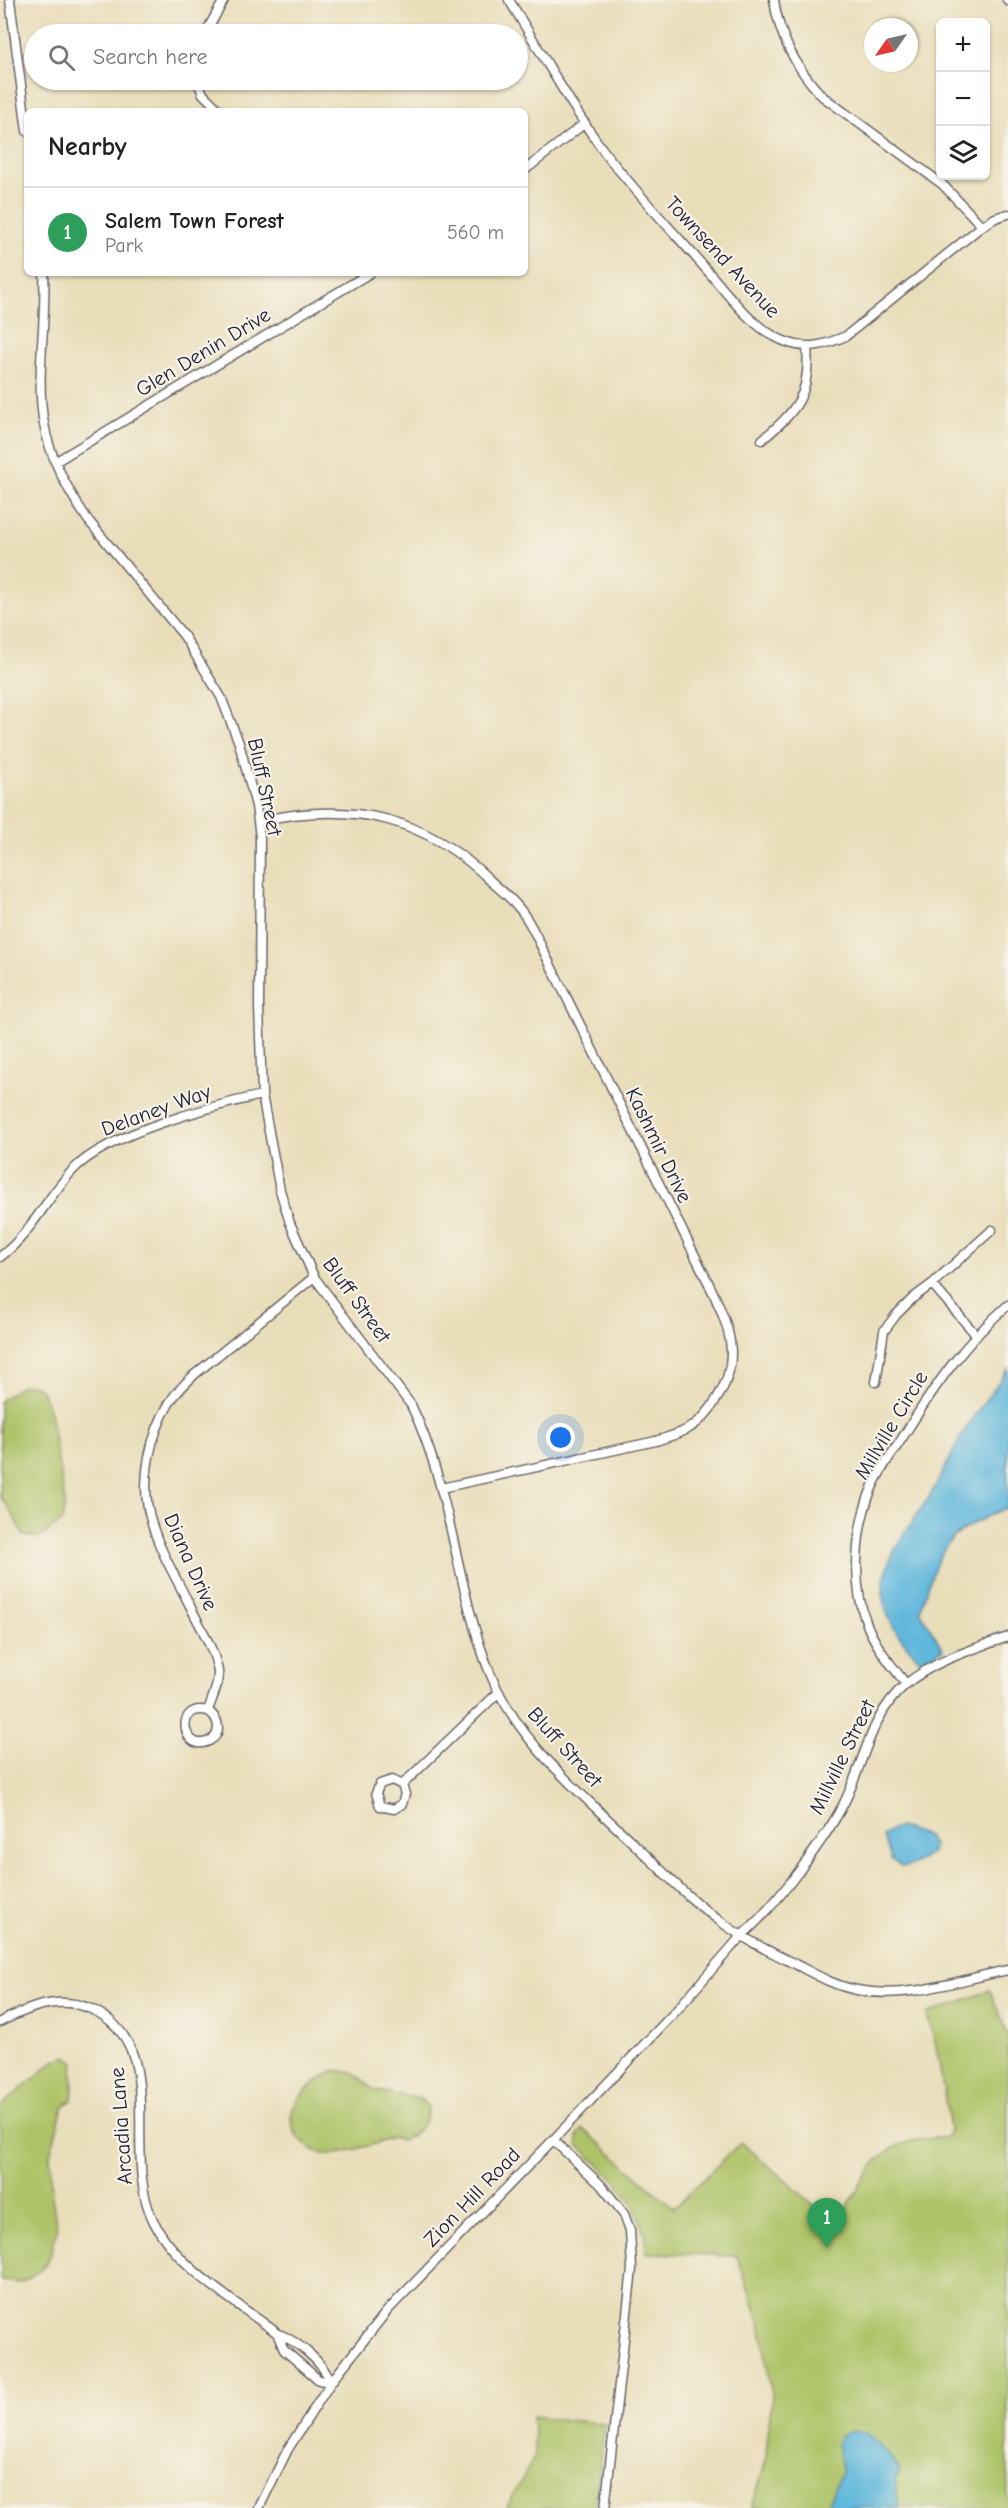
<!DOCTYPE html>
<meta charset="utf-8">
<style>
body{margin:0;font-family:"Comic Neue",sans-serif;background:#f6f6f6;color:#222}
.controls{position:absolute;right:18px;top:18px;display:grid;overflow:hidden;border-radius:9px;box-shadow:0 2px 4px #0004}
.controls button{width:54px;height:54px;display:grid;place-items:center;padding:0;border:0;border-bottom:2px solid #e0e0e0;background:#fff;color:#222;font:30px sans-serif}
.compass{position:absolute;left:864px;top:18px;width:54px;height:54px;border-radius:50%;background:#fff;box-shadow:0 2px 4px #0004;rotate:236deg}
.you{position:absolute;left:561px;top:1438px;width:21px;height:21px;margin:-15px;border:4px solid #fff;border-radius:50%;background:#1a73e8;box-shadow:0 0 0 9px #1a73e833}
.badge{display:grid;place-items:center;width:39px;height:39px;border-radius:50%;background:#d93025;color:#fff;font-size:20px;font-weight:700}
.pin{position:absolute;translate:-50% -50px;filter:drop-shadow(0 2px 3px #0008)}
.pin::after{content:'';position:absolute;top:32px;width:21px;height:18px;background:inherit;clip-path:polygon(0 0,100% 0,50% 100%)}
.list{margin:0;padding:0;list-style:none}
h2{display:flex;justify-content:space-between;align-items:center;height:78px;margin:0;padding:0 24px;font-size:26px}
h2 small{font-size:20px;font-weight:400;color:#767676}
.list li{display:grid;grid-template-columns:39px 1fr auto;gap:18px;align-items:center;box-sizing:border-box;height:90px;padding:0 24px;border-top:2px solid #e0e0e0}
.list b{display:block;font-size:22px;white-space:nowrap}
.list p{margin:0;font-size:20px;white-space:nowrap;color:#767676}
.list em{font-size:20px;font-style:normal;color:#767676}
.icon{flex:none;width:33px;height:33px;fill:none;stroke:currentColor;stroke-width:2;stroke-linecap:round;stroke-linejoin:round}
.map{position:relative;flex:none;width:1008px;height:2508px;overflow:hidden}
.search{position:absolute;background:#fff;box-shadow:0 2px 4px #0004;left:24px;top:24px;width:504px;height:66px;display:flex;align-items:center;gap:15px;box-sizing:border-box;padding:0 21px;border-radius:33px;color:#767676;font-size:22px}
.panel{position:absolute;background:#fff;box-shadow:0 2px 4px #0004;left:24px;top:108px;width:504px;height:168px;border-radius:9px}
.map>svg:first-child{display:block}
.green{fill:#aec368;stroke:#687252;stroke-width:1.5}
.water{fill:#5fb7dc;stroke:#406c8c;stroke-width:1.5}
.lines{fill:none;stroke-linecap:round;stroke-linejoin:round}
.minor-casing{stroke:#686467;stroke-width:11}
.minor{stroke:#fff;stroke-width:8}
.labels{text-anchor:middle;stroke-width:4.5;stroke-linejoin:round;paint-order:stroke}
.street-label{font-size:21px;fill:#22223b;stroke:#f7f3e8}
</style>
<div class="map">
<svg width="1008" height="2508" viewBox="0 0 1008 2508">
<rect width="100%" height="100%" fill="#f7f3e8"/>
<filter id="ink" filterUnits="userSpaceOnUse"><feTurbulence type="fractalNoise" baseFrequency=".0167" numOctaves="2"/><feDisplacementMap in="SourceGraphic" scale="12" xChannelSelector="R" yChannelSelector="G"/><feConvolveMatrix kernelMatrix="1 2 1 2 8 2 1 2 1" color-interpolation-filters="sRGB"/></filter>
<filter id="wash" filterUnits="userSpaceOnUse"><feTurbulence type="fractalNoise" baseFrequency=".008" numOctaves="4" result="noise"/><feDisplacementMap in="SourceGraphic" scale="24" xChannelSelector="R" yChannelSelector="G"/><feGaussianBlur stdDeviation="1.35" result="paint"/><feColorMatrix in="noise" values="0 0 0 0 0 0 0 0 0 0 0 0 0 0 0 0 0 1.4 0 .05"/><feComposite in="paint" operator="in"/></filter>
<g filter="url(#wash)">
<rect width="100%" height="100%" fill="#e9deba"/>
<!-- green -->
<path class="green" d="M 22,1385 L 34,1385 L 42,1390 L 50,1413 L 65,1502 L 62,1521 L 39,1538 L 24,1536 L 8,1507 L 0,1497 L 0,1401 Z
M 990,1990 L 1008,2037 L 1008,2508 L 752,2508 L 765,2464 L 772,2394 L 760,2323 L 737,2256 L 646,2253 C 644,2201 612,2178 578,2145 L 578,2135 L 583,2129 L 674,2208 L 741,2142 L 837,2225 C 869,2172 875,2136 946,2138 L 950,2128 L 936,2046 L 927,2014 Z
M 66,2056 L 74,2062 C 72,2074 74,2086 72,2100 L 63,2107 L 50,2155 L 52,2197 L 57,2229 L 51,2253 L 43,2268 L 21,2283 L 2,2281 L 0,2280 L 0,2107 L 53,2062 Z
M 335,2070 L 354,2073 L 374,2090 L 420,2099 L 428,2107 C 428,2126 416,2133 401,2141 L 393,2138 C 379,2143 339,2155 325,2154 C 314,2153 308,2146 301,2140 C 273,2111 311,2083 335,2070 Z
M 533,2416 L 605,2424 L 595,2508 L 506,2508 L 535,2456 Z"/>
<!-- water -->
<path class="water" d="M 1008,1369 L 1008,1507 C 989,1515 967,1525 952,1539 C 936,1554 927,1591 920,1611 L 943,1649 L 921,1661 C 904,1645 884,1619 883,1595 C 882,1557 910,1527 929,1497 C 942,1476 951,1454 963,1433 C 976,1411 994,1390 1008,1369 Z
M 900,1827 L 927,1836 L 933,1845 L 932,1853 L 912,1865 L 902,1867 L 891,1859 L 883,1836 L 892,1829 Z
M 851,2431 L 866,2433 L 888,2454 L 900,2471 L 895,2479 L 899,2508 L 826,2508 L 842,2470 L 837,2441 L 842,2435 Z"/>
</g>
<g filter="url(#ink)">
<g class="lines">
<defs>
<path id="minor" d="M 10,0 L 27,131
M 509,0 C 541,51 570,106 606,154 C 637,194 672,230 705,268 C 729,295 753,331 789,343 C 809,350 827,344 846,336 L 982,226 L 995,218 L 1008,214
M 774,0 C 779,37 797,69 822,96 L 942,184 L 982,226
M 1007,0 L 1008,1
M 205,34 L 224,0
M 197,80 L 203,94 L 220,111
M 525,170 L 585,123
M 44,273 C 47,323 35,375 44,424 C 50,459 68,491 88,520 L 184,636 L 221,697 L 239,743 L 256,806 L 260,837 L 259,1007 L 262,1095 L 280,1190 L 290,1223 L 314,1277 L 411,1405 C 452,1489 455,1586 490,1673 C 518,1743 580,1792 633,1843 C 661,1869 688,1899 720,1921 C 743,1939 771,1952 797,1965 C 816,1975 835,1986 857,1990 C 909,2000 957,1980 1008,1970
M 762,440 C 797,410 811,395 807,347
M 55,462 L 370,273
M 258,821 C 351,801 424,815 493,883 C 502,891 512,899 519,908 C 532,923 539,943 548,960 L 708,1282 C 728,1324 744,1358 716,1400 C 709,1412 702,1420 691,1427 C 681,1434 667,1437 656,1441 L 441,1488
M 0,1257 C 32,1233 46,1198 73,1170 C 108,1133 212,1106 262,1095
M 932,1284 L 976,1335
M 876,1382 L 884,1331 L 896,1315 L 913,1298 L 932,1284 L 992,1230
M 906,1684 C 892,1666 877,1648 868,1627 C 851,1586 855,1528 872,1488 C 881,1467 896,1449 908,1429 C 938,1381 965,1343 1008,1305
M 208,1711 C 219,1718 223,1734 209,1741 C 182,1754 174,1702 208,1711 C 212,1698 219,1685 218,1671 C 214,1649 201,1628 191,1608 C 177,1579 158,1549 150,1517 C 140,1480 150,1435 170,1402 C 176,1392 185,1384 194,1375 L 314,1277
M 402,1785 L 405,1794 L 402,1804 L 394,1809 L 380,1806 L 376,1793 L 380,1784 L 392,1780 L 402,1785 L 499,1692
M 0,2022 C 30,2007 58,1995 91,2009 C 172,2045 120,2153 153,2220 C 176,2267 236,2302 277,2333 C 298,2342 322,2361 331,2382
M 553,2140 L 601,2185 L 624,2214 L 630,2230 L 632,2269 L 605,2508
M 277,2333 L 284,2350 L 319,2380 L 331,2382
M 259,2508 L 288,2449 L 331,2382 L 387,2311 L 553,2140 L 675,2012 L 742,1935 C 772,1911 827,1837 845,1801 C 864,1762 871,1714 905,1685 C 933,1661 973,1649 1008,1637"/>
</defs>
<!-- minor casing -->
<use href="#minor" class="minor-casing"/>
<!-- minor -->
<use href="#minor" class="minor"/>
</g>
</g>
<g class="labels">
<!-- street labels -->
<g class="street-label">
<text transform="translate(723 257) rotate(47)" y="7">Townsend Avenue</text>
<text transform="translate(203 352) rotate(-31)" y="7">Glen Denin Drive</text>
<text transform="translate(265 787) rotate(78)" y="7">Bluff Street</text>
<text transform="translate(156 1110) rotate(-20)" y="7">Delaney Way</text>
<text transform="translate(659 1145) rotate(64)" y="7">Kashmir Drive</text>
<text transform="translate(357 1300) rotate(54)" y="7">Bluff Street</text>
<text transform="translate(891 1425) rotate(-59)" y="7">Millville Circle</text>
<text transform="translate(191 1562) rotate(66)" y="7">Diana Drive</text>
<text transform="translate(565 1747) rotate(48)" y="7">Bluff Street</text>
<text transform="translate(842 1757) rotate(-64)" y="7">Millville Street</text>
<text transform="translate(121 2126) rotate(-94)" y="7">Arcadia Lane</text>
<text transform="translate(472 2197) rotate(-46)" y="7">Zion Hill Road</text>
</g>
</g>
</svg>
<div class="controls">
<button>+</button>
<button>−</button>
<button><svg class="icon" aria-label="layers" viewBox="0 0 24 24"><path d="M12 4l9 5-9 5-9-5zM3 14l9 5 9-5"/></svg></button>
</div>
<svg class="compass" viewBox="-18 -18 36 36"><path d="M0-13l5 13h-10z" fill="#e53935"/><path d="M0 13l5-13h-10z" fill="#767676"/></svg>
<div class="you"></div>
<div class="pin badge" style="left:827px;top:2248px;background:#2e9e5b">1</div>
<div class="search"><svg class="icon" aria-label="search" viewBox="0 0 24 24"><circle cx="10" cy="10" r="6"/><path d="M15 15l6 6"/></svg>Search here</div>
<section class="panel">
<h2>Nearby<small></small></h2>
<ul class="list">
<li><span class="badge" style="background:#2e9e5b">1</span><div><b>Salem Town Forest</b><p>Park</p></div><em>560 m</em></li>
</ul>
</section>
</div>
